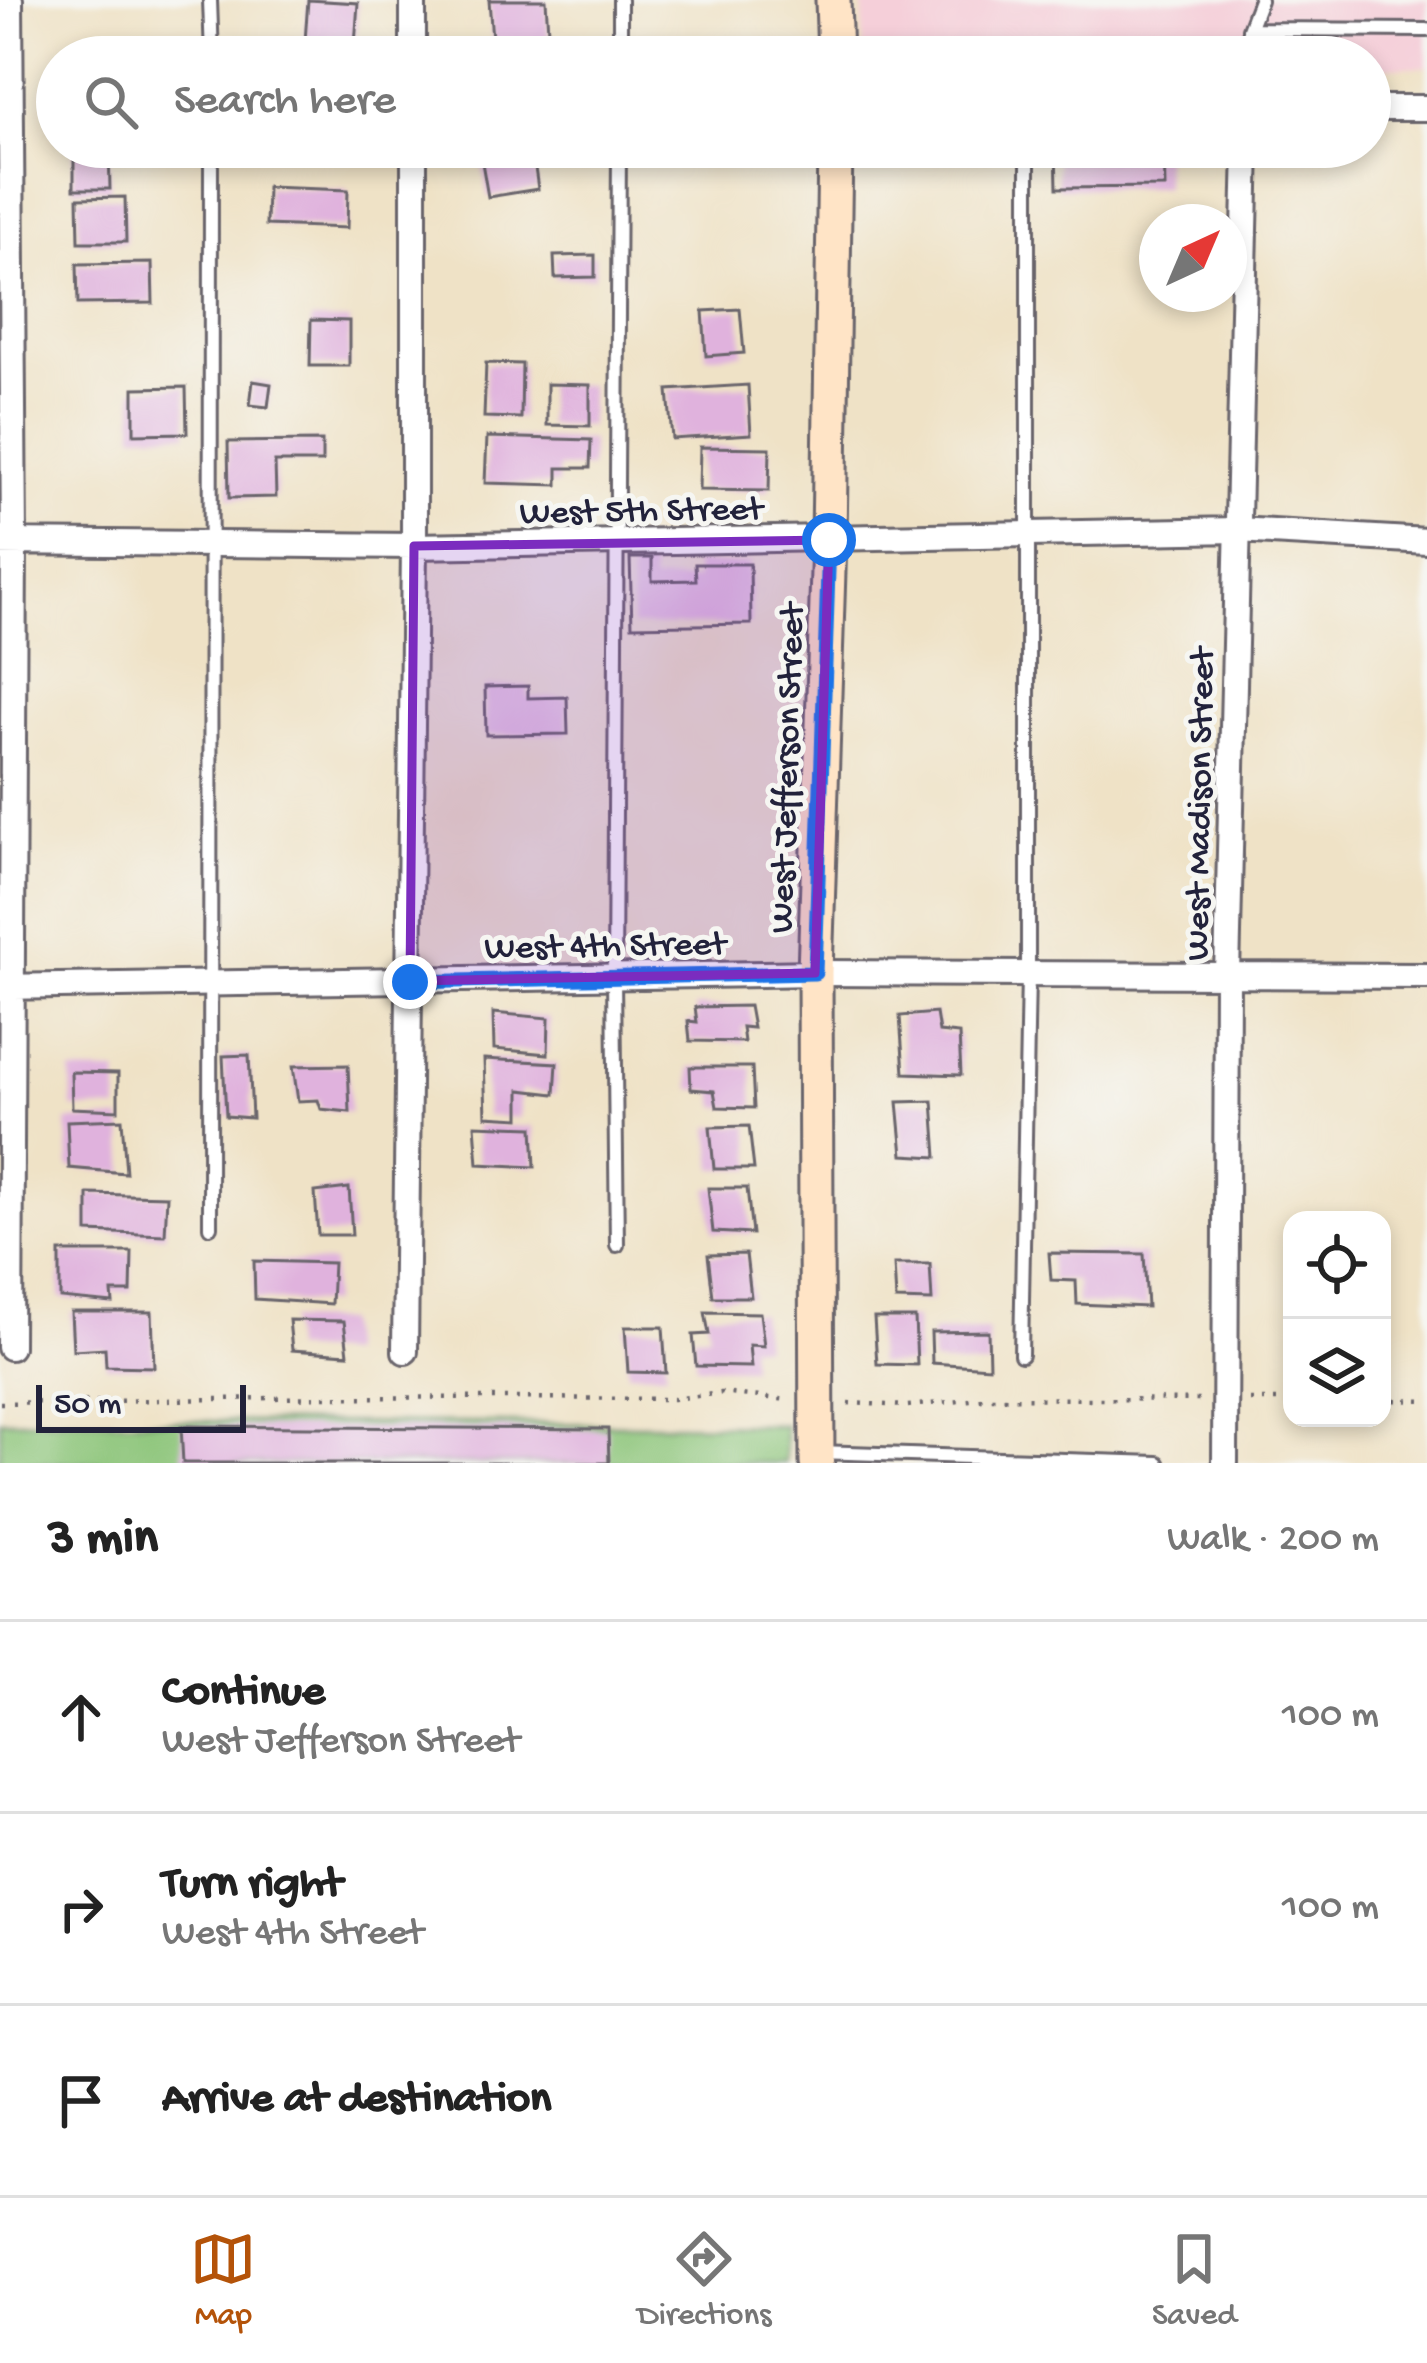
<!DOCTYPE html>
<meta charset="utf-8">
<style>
body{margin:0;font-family:"Gochi Hand",sans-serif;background:#f2f2f2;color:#222}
.controls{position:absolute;right:36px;bottom:36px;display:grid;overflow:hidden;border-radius:24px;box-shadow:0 6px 18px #0003}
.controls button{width:108px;height:108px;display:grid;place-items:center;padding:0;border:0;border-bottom:3px solid #e0e0e0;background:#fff;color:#222;font:60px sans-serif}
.compass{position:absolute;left:1139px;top:204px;width:108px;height:108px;border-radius:50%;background:#fff;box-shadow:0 6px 18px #0003;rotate:44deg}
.scale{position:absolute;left:36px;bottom:30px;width:210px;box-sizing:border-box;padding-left:12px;border:6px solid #22223b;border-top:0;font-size:33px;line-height:42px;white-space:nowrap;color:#22223b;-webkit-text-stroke:9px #f6f6f2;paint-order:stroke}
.stop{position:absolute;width:36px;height:36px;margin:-27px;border:9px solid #1a73e8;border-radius:50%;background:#fff}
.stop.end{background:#1a73e8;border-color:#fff;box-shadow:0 3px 12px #0008}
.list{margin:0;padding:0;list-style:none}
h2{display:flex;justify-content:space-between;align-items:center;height:156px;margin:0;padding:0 48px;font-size:51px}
h2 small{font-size:39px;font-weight:400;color:#767676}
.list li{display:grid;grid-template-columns:78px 1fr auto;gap:36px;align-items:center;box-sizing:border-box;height:192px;padding:0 48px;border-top:3px solid #e0e0e0}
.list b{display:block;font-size:45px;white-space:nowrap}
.list p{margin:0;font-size:39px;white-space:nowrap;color:#767676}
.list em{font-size:39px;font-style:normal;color:#767676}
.icon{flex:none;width:66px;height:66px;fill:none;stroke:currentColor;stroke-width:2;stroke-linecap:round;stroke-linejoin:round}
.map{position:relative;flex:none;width:1427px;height:1463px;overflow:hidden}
.search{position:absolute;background:#fff;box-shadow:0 6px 18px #0003;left:36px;right:36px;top:36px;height:132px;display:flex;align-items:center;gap:30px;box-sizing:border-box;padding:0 42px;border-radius:66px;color:#767676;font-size:45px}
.sheet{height:732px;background:#fff}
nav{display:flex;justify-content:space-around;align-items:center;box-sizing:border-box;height:168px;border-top:3px solid #e0e0e0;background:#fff;font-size:33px;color:#767676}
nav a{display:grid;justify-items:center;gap:6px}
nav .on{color:#b45309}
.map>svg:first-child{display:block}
.built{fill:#f5cfd9}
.green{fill:#8bc478;stroke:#56735a;stroke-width:3}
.building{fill:#e0b2dd}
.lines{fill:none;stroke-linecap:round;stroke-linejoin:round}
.lane-casing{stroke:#6a656c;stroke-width:18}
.street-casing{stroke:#6a656c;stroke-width:30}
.secondary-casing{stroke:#6a656c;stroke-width:39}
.path{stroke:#6a656c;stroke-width:4.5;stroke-dasharray:3 9;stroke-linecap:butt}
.lane{stroke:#fff;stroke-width:12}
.street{stroke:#fff;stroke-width:24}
.secondary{stroke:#ffe4c6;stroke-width:33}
.route{stroke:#1a73e8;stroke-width:15}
.marked{fill:#7b2cbf;fill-opacity:0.2;stroke:#7b2cbf;stroke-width:9;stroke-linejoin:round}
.labels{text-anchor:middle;stroke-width:10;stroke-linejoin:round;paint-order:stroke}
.street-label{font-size:36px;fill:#22223b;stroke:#f6f6f2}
</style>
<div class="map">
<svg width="1427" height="1463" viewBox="0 0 1427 1463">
<rect width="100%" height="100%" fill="#f6f6f2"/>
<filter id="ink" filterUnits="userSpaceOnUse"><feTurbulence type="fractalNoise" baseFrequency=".00833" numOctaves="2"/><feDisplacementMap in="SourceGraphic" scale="24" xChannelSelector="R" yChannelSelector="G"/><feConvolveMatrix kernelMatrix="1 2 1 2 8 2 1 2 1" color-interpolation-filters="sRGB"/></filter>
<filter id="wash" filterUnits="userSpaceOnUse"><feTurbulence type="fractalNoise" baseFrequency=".004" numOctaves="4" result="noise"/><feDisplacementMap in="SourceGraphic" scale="48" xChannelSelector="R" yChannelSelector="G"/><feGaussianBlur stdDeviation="2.7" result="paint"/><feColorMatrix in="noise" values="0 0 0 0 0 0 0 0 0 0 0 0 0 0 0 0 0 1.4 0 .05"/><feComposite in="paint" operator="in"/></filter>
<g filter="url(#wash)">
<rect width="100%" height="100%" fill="#efe2c6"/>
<!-- built -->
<path class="built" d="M 863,0 L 1427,0 L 1427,67 L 1370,67 L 1370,57 L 863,57 Z"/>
<!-- green -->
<path class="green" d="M 0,1420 L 785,1425 L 785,1463 L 0,1463 Z"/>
<g id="blocks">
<!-- building -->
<path class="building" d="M 308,0 L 358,3 L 355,45 L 305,41 Z
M 489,0 L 546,0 L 549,48 L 493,52 Z
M 74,147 L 109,147 L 110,189 L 74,189 Z
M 506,147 L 532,147 L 538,189 L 488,197 L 480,151 Z
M 1056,147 L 1164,147 L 1165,187 L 1057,188 Z
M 267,187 L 348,190 L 347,228 L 266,225 Z
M 125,197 L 126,242 L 79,242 L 78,198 Z
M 595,255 L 595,277 L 555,278 L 554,256 Z
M 152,263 L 153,303 L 78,304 L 77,264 Z
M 740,309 L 744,353 L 706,356 L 703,311 Z
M 311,320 L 349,321 L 349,366 L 310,366 Z
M 486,363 L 522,364 L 521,418 L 484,417 Z
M 253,381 L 271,384 L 268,407 L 250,405 Z
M 547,384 L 590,385 L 590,426 L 547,425 Z
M 748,385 L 751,434 L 672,439 L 668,390 Z
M 186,387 L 187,433 L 134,434 L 134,388 Z
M 487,437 L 591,440 L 590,468 L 558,468 L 558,485 L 485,483 Z
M 322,441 L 322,462 L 275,462 L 276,497 L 229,498 L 228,442 Z
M 700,447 L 770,448 L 769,491 L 699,490 Z
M 630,558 L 652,558 L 652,581 L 696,580 L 695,564 L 750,564 L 751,624 L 632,626 Z
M 528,686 L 528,698 L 567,697 L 568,734 L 486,735 L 485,687 Z
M 749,1006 L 753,1028 L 742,1027 L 744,1042 L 690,1041 L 688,1021 L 697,1022 L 695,1007 Z
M 493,1013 L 549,1018 L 548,1054 L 494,1049 Z
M 936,1013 L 939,1032 L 959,1034 L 961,1075 L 904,1073 L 900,1016 Z
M 249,1055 L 252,1118 L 226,1116 L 223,1056 Z
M 484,1059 L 557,1063 L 555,1094 L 520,1090 L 520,1118 L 486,1116 Z
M 348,1065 L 350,1112 L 321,1109 L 318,1100 L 298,1101 L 293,1066 Z
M 690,1067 L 752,1067 L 754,1108 L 717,1107 L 714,1091 L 691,1089 Z
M 71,1072 L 118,1073 L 118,1110 L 72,1108 Z
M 933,1101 L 937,1157 L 903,1155 L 898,1102 Z
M 122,1119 L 126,1173 L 69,1168 L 67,1121 Z
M 475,1125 L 533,1127 L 535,1167 L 478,1164 Z
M 749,1126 L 754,1169 L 714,1169 L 710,1127 Z
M 349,1188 L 352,1235 L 318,1235 L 315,1192 Z
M 708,1188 L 747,1188 L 752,1234 L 713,1232 Z
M 88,1194 L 167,1196 L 165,1235 L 88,1232 Z
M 60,1252 L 132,1252 L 131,1292 L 112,1292 L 113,1303 L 60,1298 Z
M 1049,1253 L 1144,1254 L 1147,1307 L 1077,1304 L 1076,1281 L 1051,1280 Z
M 746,1254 L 751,1297 L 713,1297 L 708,1255 Z
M 254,1261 L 333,1263 L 331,1304 L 255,1299 Z
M 894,1264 L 930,1264 L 932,1301 L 896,1300 Z
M 71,1312 L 152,1312 L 154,1367 L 106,1366 L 105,1348 L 73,1350 Z
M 705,1312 L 760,1313 L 764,1346 L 749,1345 L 751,1367 L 696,1366 L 693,1335 L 709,1334 Z
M 874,1318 L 915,1318 L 917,1365 L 877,1364 Z
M 289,1320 L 344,1321 L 348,1354 L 292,1350 Z
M 625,1327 L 663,1327 L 666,1373 L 628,1372 Z
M 988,1331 L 989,1367 L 932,1363 L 931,1332 Z
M 181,1426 L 608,1429 L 609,1463 L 183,1463 Z"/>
</g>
</g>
<g filter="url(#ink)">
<use href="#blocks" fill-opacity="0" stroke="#6a656c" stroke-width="3"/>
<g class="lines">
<defs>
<path id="lane" d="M 210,0 L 212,57
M 1260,0 L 1249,29 L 1427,30
M 620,57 L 620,0
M 1249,57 L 1249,29
M 210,1227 L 211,147
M 617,1245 L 614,978 L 619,147
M 1021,1355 L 1028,974 L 1028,147
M 818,1452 L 1158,1463"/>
<path id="street" d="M 413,0 L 413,57
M 1370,108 L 1427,108
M 0,542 L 414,546 L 1238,530 L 1427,541
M 0,987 L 815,973 L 1427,976
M 10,1347 L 14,542 L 10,0
M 405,1351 L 414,546 L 414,147
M 1225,1463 L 1227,975 L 1247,147"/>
<path id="secondary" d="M 833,0 L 835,57
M 817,1463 L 815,973 L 829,540 L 835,147"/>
</defs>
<!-- lane casing -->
<use href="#lane" class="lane-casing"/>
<!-- street casing -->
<use href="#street" class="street-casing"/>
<!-- secondary casing -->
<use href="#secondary" class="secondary-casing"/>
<!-- path -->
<path class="path" d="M 1250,1400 L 1292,1400
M 1382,1400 L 1427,1401
M 0,1403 L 326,1397 L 673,1399 L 721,1393 L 789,1400
M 848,1403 L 907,1406 L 992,1398 L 1202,1400"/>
<!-- lane -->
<use href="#lane" class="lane"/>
<!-- street -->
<use href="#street" class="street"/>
<!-- secondary -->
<use href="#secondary" class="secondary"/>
</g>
</g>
<g class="lines" filter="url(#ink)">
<!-- route -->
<path class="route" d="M 410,982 L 815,973 L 829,540"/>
</g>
<!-- marked area -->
<path class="marked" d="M 829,540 L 815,973 L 410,981 L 414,546 Z"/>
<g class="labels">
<!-- street labels -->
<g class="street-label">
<text transform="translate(641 507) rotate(-1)" y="13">West 5th Street</text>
<text transform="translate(783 768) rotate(-88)" y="13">West Jefferson Street</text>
<text transform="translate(1196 804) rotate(-89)" y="13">West Madison Street</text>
<text transform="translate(605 942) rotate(-1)" y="13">West 4th Street</text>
</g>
</g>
</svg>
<div class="controls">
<button><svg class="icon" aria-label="locate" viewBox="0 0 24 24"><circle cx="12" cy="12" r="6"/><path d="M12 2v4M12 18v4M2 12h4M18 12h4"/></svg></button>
<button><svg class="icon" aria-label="layers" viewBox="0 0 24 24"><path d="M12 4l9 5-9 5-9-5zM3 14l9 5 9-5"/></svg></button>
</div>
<svg class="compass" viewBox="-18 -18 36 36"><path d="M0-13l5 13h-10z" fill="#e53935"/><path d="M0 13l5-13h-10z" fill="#767676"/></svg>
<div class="scale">50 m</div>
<div class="stop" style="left:829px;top:540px"></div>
<div class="stop end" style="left:410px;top:982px"></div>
<div class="search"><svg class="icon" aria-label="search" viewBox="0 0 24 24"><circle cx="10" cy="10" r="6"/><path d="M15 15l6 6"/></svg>Search here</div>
</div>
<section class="sheet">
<h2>3 min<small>Walk · 200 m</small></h2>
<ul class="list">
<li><svg class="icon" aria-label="ahead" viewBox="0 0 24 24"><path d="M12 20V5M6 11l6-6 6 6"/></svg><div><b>Continue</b><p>West Jefferson Street</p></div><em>100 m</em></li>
<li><svg class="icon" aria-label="right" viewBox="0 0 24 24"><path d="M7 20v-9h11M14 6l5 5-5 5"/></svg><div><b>Turn right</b><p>West 4th Street</p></div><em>100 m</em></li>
<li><svg class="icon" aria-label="arrive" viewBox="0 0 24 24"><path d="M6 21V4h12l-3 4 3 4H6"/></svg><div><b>Arrive at destination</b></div></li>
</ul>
</section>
<nav>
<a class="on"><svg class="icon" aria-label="map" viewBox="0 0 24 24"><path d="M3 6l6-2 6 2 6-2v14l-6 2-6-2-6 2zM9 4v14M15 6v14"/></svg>Map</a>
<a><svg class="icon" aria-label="directions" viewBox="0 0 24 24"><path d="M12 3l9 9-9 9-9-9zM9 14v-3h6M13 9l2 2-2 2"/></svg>Directions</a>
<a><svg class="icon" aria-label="saved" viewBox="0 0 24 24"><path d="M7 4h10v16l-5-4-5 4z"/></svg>Saved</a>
</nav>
